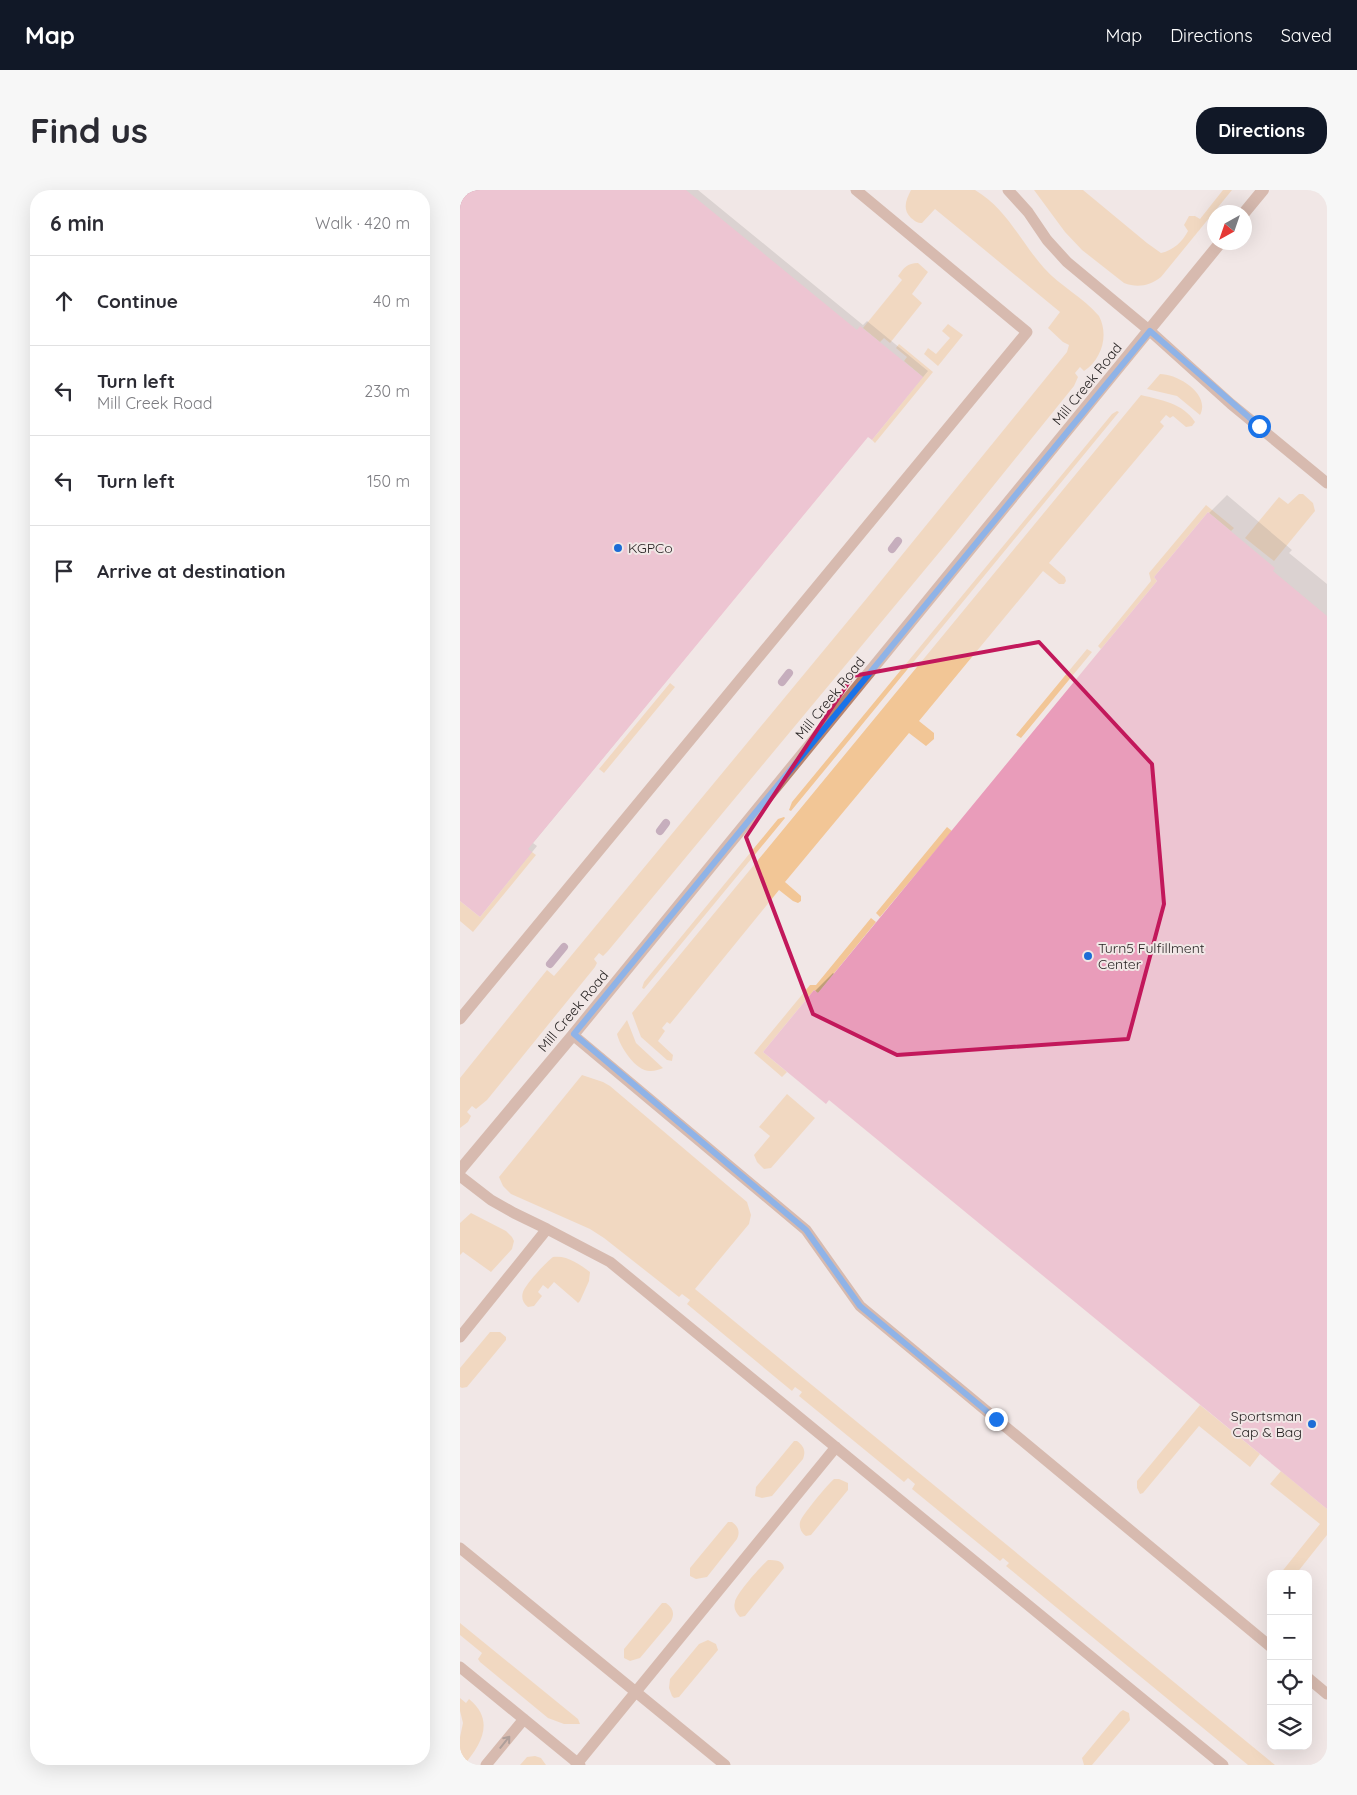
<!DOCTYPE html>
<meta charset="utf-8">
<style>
body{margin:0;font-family:Quicksand,sans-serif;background:#f7f7f7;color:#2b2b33}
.controls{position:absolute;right:15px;bottom:15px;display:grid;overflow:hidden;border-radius:10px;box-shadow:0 5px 20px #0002}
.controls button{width:45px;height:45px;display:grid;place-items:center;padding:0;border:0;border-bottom:1px solid #e1e1e2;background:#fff;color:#2b2b33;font:25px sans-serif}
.compass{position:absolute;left:747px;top:15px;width:45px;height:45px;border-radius:50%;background:#fff;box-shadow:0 5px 20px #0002;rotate:220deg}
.stop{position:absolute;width:15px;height:15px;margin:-11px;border:4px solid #1a73e8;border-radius:50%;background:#fff}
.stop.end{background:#1a73e8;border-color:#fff;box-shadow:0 1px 5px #0008}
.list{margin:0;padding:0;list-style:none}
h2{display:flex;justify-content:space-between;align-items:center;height:65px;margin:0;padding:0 20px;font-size:21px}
h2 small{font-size:16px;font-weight:400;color:#7c7c81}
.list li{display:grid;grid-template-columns:32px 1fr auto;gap:15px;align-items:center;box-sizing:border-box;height:90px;padding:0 20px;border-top:1px solid #e1e1e2}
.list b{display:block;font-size:19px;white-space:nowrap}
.list p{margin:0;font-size:16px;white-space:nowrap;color:#7c7c81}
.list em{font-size:16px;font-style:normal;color:#7c7c81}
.icon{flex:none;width:28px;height:28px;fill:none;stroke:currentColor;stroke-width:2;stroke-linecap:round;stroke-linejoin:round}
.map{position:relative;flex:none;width:867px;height:1575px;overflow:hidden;border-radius:20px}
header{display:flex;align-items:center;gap:30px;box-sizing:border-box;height:70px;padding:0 25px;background:#111827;color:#fff}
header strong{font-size:24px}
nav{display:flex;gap:28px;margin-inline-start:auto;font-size:18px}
.intro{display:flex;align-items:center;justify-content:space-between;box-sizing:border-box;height:120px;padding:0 30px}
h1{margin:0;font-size:35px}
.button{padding:12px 22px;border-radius:20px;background:#111827;color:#fff;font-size:18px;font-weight:700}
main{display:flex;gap:30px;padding:0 30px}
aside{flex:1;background:#fff;border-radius:20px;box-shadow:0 5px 20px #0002}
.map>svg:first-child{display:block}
.green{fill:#f2c696}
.shadow{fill:#0003}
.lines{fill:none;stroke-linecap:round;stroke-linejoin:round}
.stream{stroke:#92688c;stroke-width:8}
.building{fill:#e99cba}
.lane{stroke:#b8846e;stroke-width:11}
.street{stroke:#b8846e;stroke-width:12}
.oneway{stroke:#5f473f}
.route{stroke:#1a73e8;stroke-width:6}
.marked{fill:none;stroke:#c2185b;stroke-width:4;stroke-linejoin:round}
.poi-dot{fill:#1c6cd6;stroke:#f1e7e6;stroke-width:2}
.labels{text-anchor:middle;stroke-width:4;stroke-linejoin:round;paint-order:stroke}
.street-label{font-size:14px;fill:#231f1f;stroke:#f1e7e6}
.poi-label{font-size:14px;fill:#231f1f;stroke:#f1e7e6;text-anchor:start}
</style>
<header>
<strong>Map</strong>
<nav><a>Map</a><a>Directions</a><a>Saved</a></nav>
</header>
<div class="intro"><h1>Find us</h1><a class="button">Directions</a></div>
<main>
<aside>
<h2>6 min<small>Walk · 420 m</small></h2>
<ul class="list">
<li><svg class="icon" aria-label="ahead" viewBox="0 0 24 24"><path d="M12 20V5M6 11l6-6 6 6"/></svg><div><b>Continue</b></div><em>40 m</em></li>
<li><svg class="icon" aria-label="left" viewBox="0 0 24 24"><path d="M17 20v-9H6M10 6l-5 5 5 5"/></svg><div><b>Turn left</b><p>Mill Creek Road</p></div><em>230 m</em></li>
<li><svg class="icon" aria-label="left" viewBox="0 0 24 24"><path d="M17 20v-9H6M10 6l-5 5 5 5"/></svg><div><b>Turn left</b></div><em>150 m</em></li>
<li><svg class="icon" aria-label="arrive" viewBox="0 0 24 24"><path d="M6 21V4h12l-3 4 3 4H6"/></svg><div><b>Arrive at destination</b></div></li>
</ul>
</aside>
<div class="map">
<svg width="867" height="1575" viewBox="0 0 867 1575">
<rect width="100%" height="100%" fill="#f1e7e6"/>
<!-- green -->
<path class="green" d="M 451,0 L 515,0 C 547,19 560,51 584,78 C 600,96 623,107 639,126 C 649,145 642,169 624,181 L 620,177 L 615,183 L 618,187 L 614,196 L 492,347 L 148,761 L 143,766 L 139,763 L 134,769 L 137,773 L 135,777 L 27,910 L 16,919 L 12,916 L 7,922 L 11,926 L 8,932 L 0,938 L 0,888 L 87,780 L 94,786 L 101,778 L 407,408 L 607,162 L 609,155 L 603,152 L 588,138 L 600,122 L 475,19 L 462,33 C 457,33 455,31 451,28 C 442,19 446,10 451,0 Z
M 574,0 L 623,0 L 687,53 L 701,63 C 714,60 722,52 728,41 L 724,35 L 729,26 L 735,26 L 740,29 L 763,0 L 772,0 L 701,87 C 690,96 677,98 664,93 L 622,60 L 605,42 Z
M 458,73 L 468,82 L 452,104 L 462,113 L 430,153 L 424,148 L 420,152 L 403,138 L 442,90 L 438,86 C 444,78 447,73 458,73 Z
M 488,134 L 503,145 L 478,176 L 464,164 L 468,158 L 476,164 L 490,148 L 482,141 Z
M 439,154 L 473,182 L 415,253 L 412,250 L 463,187 L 444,171 L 447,167 L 436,158 Z
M 700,184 C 718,184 751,204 740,225 L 717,206 L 687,199 Z
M 681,205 C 701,210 723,213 735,232 L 732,236 L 726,237 L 713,226 L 710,228 L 706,225 L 700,232 L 704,236 L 589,373 L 605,387 L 606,391 L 604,394 L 599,394 L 583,381 L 459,531 L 474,543 L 474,549 L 466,556 L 449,543 L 325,692 L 341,706 L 341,711 L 338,713 L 333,711 L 319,700 L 210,834 L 207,832 L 202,838 L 205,841 L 198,851 L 213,865 L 212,871 L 207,870 L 181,847 L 172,823 Z
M 657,221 L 659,222 L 331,621 L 329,620 L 332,612 L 652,224 Z
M 839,304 L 843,304 L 853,313 L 855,321 L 814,371 L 785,348 L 819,307 L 828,314 Z
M 746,315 L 774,338 L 771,341 L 748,322 L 694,387 L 697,391 L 641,459 L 638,456 L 691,391 L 689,383 Z
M 627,459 L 632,462 L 561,548 L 556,545 Z
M 210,493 L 215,497 L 144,583 L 139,579 Z
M 324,627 L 325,628 L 184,799 L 182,798 L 184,792 L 318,629 Z
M 487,637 L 492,641 L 420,727 L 416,723 Z
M 72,662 L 76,665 L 13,742 L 0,731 L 0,711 L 20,727 Z
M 411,728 L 416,732 L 358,803 L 354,800 L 303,862 L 327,882 L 322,887 L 294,863 L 350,795 L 356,795 Z
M 167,830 L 176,853 L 203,878 C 200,879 195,881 191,881 C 176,882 160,857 157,844 Z
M 122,885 L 143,892 L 150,896 L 287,1012 L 291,1025 L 289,1034 L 235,1099 L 815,1575 L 788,1575 L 546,1376 L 549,1373 L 543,1368 L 540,1371 L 452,1299 L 455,1294 L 448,1288 L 444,1292 L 339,1206 L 342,1202 L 335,1197 L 332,1201 L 227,1114 L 230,1110 L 222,1104 L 219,1107 L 144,1048 L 130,1039 L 51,1004 L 43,996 L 39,987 Z
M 327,904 L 355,928 L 311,978 L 304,979 L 297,972 L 294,965 L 310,946 L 299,937 Z
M 11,1023 L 46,1041 L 52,1047 L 54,1051 L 52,1059 L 31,1082 L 3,1062 L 0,1065 L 0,1033 Z
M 93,1067 C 107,1065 119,1074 130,1082 L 129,1091 L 120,1111 L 118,1113 L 116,1111 L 94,1092 L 88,1099 L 83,1095 L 78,1102 L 82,1106 L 74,1116 L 68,1117 C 63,1113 61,1108 63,1102 C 65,1095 86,1072 93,1067 Z
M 30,1142 L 40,1142 L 46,1147 L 46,1150 L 7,1197 L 2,1198 L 0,1197 L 0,1178 Z
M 740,1215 L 800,1264 L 790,1277 L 739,1236 L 683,1303 L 680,1304 L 677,1298 L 677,1291 Z
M 334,1251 L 337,1251 C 344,1256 346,1261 343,1269 L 312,1306 L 302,1308 L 295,1306 L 296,1297 Z
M 821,1281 L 867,1319 L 867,1345 L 836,1384 L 820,1384 L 860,1334 L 810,1294 Z
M 374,1289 L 379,1289 L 388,1293 L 388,1300 L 351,1345 L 346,1346 C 341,1343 339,1337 340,1332 C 342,1325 368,1294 374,1289 Z
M 268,1332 L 272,1332 C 279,1337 280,1342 277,1349 L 247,1387 L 236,1389 L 230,1386 L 230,1378 Z
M 308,1370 C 315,1370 323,1370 324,1378 L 285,1426 L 280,1427 C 276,1423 273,1418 275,1412 C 276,1404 301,1376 308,1370 Z
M 202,1413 L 206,1413 C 213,1418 215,1423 211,1431 L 180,1468 L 170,1471 L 164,1468 L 164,1459 Z
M 0,1433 L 118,1529 L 120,1534 L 104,1534 L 88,1528 L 20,1472 L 18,1469 L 22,1463 L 0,1445 Z
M 248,1450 L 256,1454 L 258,1460 L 219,1507 L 214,1508 L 212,1506 L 209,1498 L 210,1489 L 239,1454 Z
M 0,1508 L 6,1513 L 9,1509 C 35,1530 22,1554 4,1575 L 0,1575 L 0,1547 L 3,1533 L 0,1521 Z
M 663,1520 L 669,1523 L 670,1530 L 632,1575 L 624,1575 L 622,1568 L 660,1522 Z
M 75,1566 L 81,1568 L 86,1575 L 60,1575 L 67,1567 Z"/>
<!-- shadow -->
<path class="shadow" d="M 0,0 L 238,0 L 403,135 L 407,131 L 468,181 L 418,242 L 408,246 L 73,653 L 77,656 L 25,720 L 0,709 Z
M 767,305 L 832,360 L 829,363 L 867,394 L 867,1317 L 355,801 L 373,783 L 375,785 L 699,390 L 695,387 L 749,323 Z"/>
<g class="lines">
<!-- stream -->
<path class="stream" d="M 432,359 L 438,351
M 322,492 L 329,483
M 200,641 L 206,633
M 90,774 L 104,757"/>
</g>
<!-- building -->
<path class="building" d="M 0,0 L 226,0 L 397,140 L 400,136 L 463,187 L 412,250 L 408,247 L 131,583 L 68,659 L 72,662 L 20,727 L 0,711 Z
M 748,322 L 815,378 L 813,381 L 867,426 L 867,1319 L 369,910 L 366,914 L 303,862 L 354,800 L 358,803 L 697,391 L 694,387 Z"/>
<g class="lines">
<!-- lane -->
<path class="lane" d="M 548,0 L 568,22 L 587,50 L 607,72 L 690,141 L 771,214 L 867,293
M 0,829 L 567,142 L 396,0
M 113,845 L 346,1040 L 400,1116 L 811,1457
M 0,986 L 31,1010 L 54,1023 L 87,1039 L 150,1072 L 763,1575
M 0,1147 L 87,1039
M 0,1358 L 265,1575
M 0,1477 L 120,1575
M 848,1488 L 867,1504
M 26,1575 L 64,1529
M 116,1575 L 376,1257"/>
<!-- street -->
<path class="street" d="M 784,23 L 803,0
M 0,980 L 113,845 L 761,52"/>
</g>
<!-- one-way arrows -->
<defs><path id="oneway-shaft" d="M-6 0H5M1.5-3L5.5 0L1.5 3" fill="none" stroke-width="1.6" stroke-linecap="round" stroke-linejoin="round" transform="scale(1.25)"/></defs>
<use class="oneway" href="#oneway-shaft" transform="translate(45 1552) rotate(-51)"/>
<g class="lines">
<!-- route -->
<path class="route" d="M 536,1229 L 400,1116 L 346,1040 L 114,844 L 690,141 L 799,236"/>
</g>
<!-- marked area -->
<path d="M0 0H867V1575H0ZM 579,452 L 692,574 L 704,714 L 668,849 L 437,865 L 353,824 L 286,647 L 393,486 Z" fill="#f1e7e6" fill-opacity=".55" fill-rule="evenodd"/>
<path class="marked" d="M 579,452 L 692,574 L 704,714 L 668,849 L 437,865 L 353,824 L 286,647 L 393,486 Z"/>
<!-- markers -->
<g class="poi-dot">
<circle cx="158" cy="358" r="5"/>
<circle cx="628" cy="766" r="5"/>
<circle cx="852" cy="1234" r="5"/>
</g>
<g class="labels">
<!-- street labels -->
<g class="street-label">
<text transform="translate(627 194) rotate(-51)" y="5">Mill Creek Road</text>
<text transform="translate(370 508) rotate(-51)" y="5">Mill Creek Road</text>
<text transform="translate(113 821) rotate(-50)" y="5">Mill Creek Road</text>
</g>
<!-- poi labels -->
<g class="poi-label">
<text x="168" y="363">KGPCo</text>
<text x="638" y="763">Turn5 Fulfillment<tspan x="638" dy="16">Center</tspan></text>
<text x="842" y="1231" text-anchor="end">Sportsman<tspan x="842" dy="16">Cap &amp; Bag</tspan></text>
</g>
</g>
</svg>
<div class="controls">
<button>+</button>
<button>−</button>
<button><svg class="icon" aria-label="locate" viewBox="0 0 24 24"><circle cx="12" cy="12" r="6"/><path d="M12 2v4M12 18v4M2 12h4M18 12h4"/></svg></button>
<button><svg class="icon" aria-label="layers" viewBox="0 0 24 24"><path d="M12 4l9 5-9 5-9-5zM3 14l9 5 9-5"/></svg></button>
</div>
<svg class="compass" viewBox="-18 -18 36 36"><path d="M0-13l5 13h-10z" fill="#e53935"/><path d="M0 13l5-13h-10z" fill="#7c7c81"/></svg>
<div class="stop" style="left:799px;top:236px"></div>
<div class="stop end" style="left:536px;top:1229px"></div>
</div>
</main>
